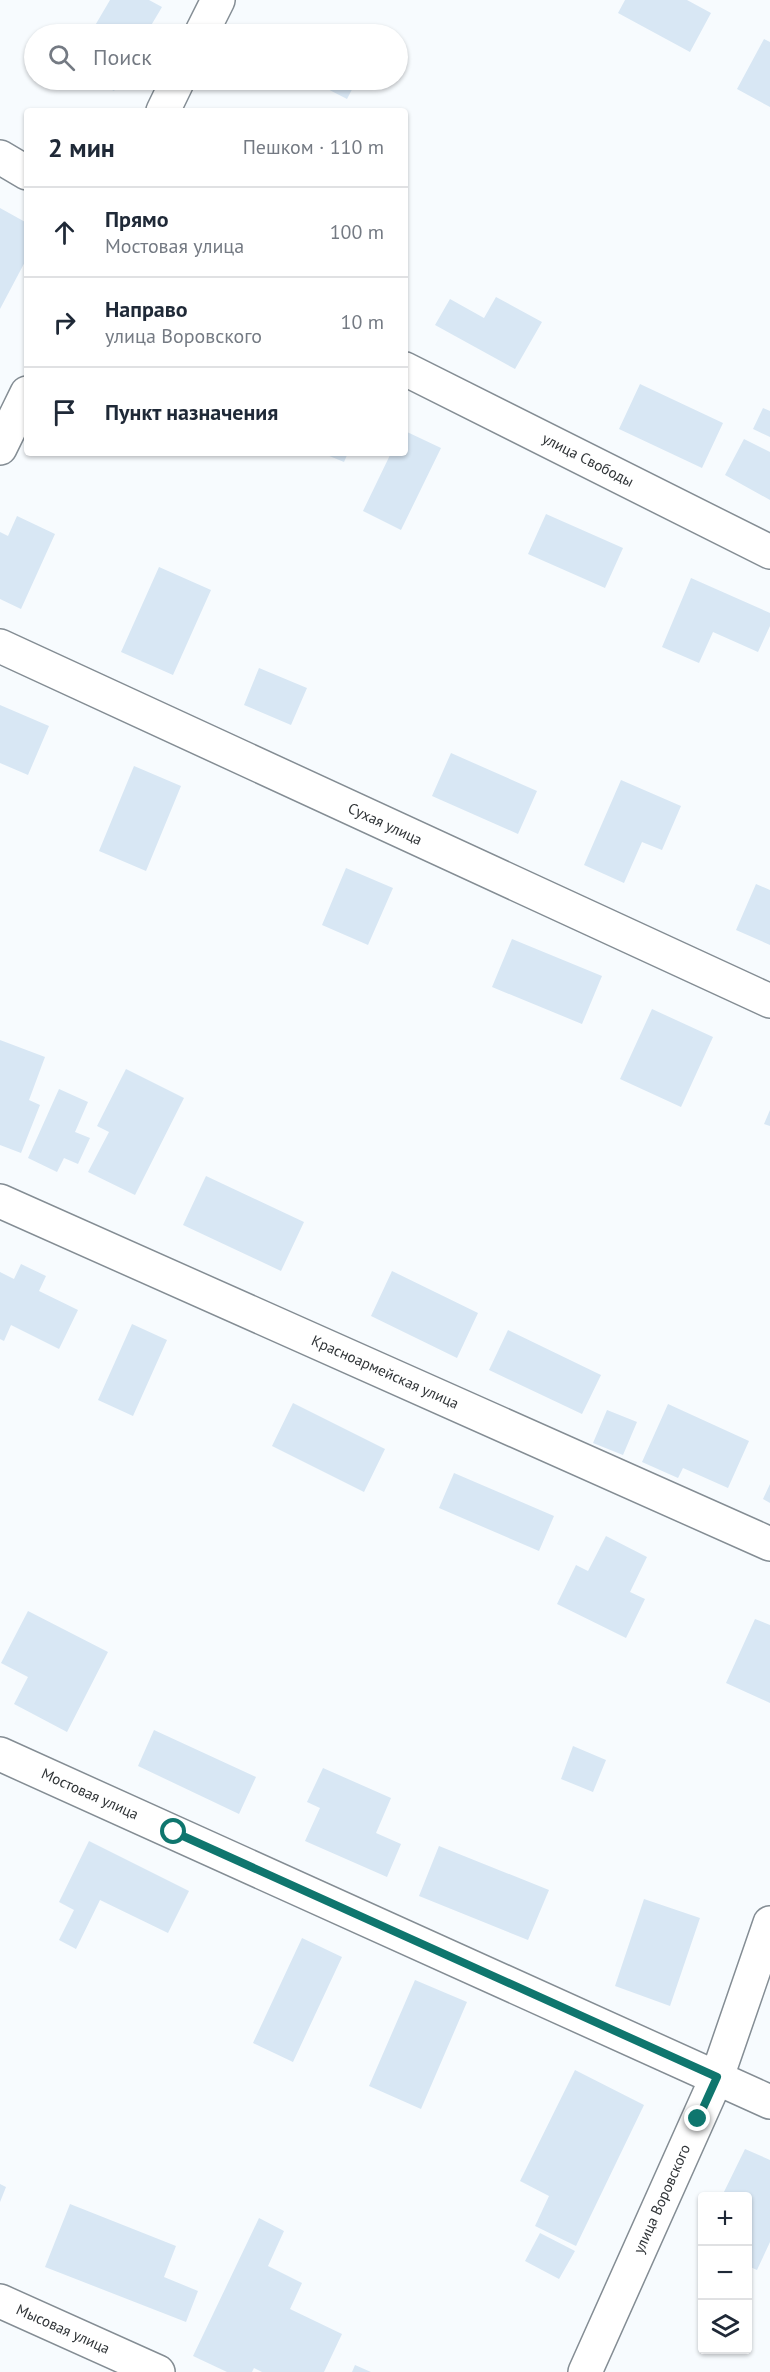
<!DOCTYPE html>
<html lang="ru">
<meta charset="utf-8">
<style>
body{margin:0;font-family:"PT Sans",sans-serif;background:#f2f2f3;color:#1f2937}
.controls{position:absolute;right:18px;bottom:18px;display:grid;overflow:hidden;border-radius:6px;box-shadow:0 2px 4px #0004}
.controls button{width:54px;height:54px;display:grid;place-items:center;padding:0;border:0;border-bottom:2px solid #e0e1e3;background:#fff;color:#1f2937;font:30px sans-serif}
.stop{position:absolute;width:18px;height:18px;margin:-14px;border:4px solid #0f766e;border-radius:50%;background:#fff}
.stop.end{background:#0f766e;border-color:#fff;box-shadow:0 2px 6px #0008}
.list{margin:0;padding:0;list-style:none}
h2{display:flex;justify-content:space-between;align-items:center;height:78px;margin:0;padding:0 24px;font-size:26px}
h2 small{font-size:20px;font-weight:400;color:#747a83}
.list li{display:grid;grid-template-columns:39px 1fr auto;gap:18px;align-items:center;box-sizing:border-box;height:90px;padding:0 24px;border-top:2px solid #e0e1e3}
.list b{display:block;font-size:22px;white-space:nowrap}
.list p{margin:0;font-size:20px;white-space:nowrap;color:#747a83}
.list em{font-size:20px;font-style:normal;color:#747a83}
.icon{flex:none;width:33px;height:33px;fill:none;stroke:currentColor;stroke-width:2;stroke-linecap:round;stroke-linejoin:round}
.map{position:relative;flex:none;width:770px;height:2372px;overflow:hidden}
.search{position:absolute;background:#fff;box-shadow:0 2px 4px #0004;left:24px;top:24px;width:384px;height:66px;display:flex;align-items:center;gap:15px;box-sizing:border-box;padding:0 21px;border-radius:33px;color:#747a83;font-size:22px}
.panel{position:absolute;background:#fff;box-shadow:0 2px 4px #0004;left:24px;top:108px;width:384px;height:348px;border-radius:6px}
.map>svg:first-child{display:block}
.building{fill:#d8e7f4}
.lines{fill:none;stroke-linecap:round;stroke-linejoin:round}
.minor-casing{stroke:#848d94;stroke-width:36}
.tertiary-casing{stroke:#848d94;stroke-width:36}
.minor{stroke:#fff;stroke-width:33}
.tertiary{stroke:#fff;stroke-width:33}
.route{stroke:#0f766e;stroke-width:8}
.labels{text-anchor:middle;stroke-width:4.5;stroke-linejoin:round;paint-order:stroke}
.street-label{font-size:15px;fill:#303437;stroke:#fff}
</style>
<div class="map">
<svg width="770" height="2372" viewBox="0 0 770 2372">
<rect width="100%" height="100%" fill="#f7fbfe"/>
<!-- building -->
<path class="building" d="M 110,0 L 149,0 L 162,7 L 146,34 L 90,34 Z
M 625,0 L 687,0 L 711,13 L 690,52 L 618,13 Z
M 764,39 L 770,42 L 770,107 L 737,89 Z
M 94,80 L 121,80 L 114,91 Z
M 310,80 L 357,80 L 347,99 Z
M 0,208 L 27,223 L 27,258 L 0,309 Z
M 496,297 L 542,322 L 515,369 L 435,325 L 450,299 L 484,318 Z
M 640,384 L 723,423 L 702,468 L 619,429 Z
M 763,408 L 770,411 L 770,437 L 753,429 Z
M 405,431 L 441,448 L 401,530 L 363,511 L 391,453 L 405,453 Z
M 744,439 L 770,452 L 770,500 L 725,475 Z
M 322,453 L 348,453 L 344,462 Z
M 546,514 L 623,548 L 605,588 L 528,554 Z
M 17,516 L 55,534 L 21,609 L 0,599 L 0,532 L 8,536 Z
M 159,567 L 211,590 L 173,675 L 121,652 Z
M 691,578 L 770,613 L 770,626 L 758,652 L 713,632 L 699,663 L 662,647 Z
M 259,668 L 307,688 L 291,725 L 244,705 Z
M 0,705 L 49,726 L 28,775 L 0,763 Z
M 451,753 L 537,791 L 518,834 L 432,796 Z
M 134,766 L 181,786 L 146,871 L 99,851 Z
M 621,780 L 681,806 L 662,850 L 642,842 L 624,883 L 584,865 Z
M 346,868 L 393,888 L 368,945 L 322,925 Z
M 756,884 L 770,890 L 770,945 L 736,930 Z
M 512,939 L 602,976 L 582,1024 L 492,987 Z
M 652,1009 L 713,1037 L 681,1107 L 620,1079 Z
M 0,1040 L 45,1057 L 29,1100 L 40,1105 L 21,1153 L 0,1145 Z
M 126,1069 L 184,1098 L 135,1195 L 88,1172 L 109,1132 L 97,1126 Z
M 59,1089 L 88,1102 L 75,1132 L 90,1138 L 78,1164 L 64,1158 L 57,1172 L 28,1158 Z
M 770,1110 L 770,1126 L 764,1124 Z
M 206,1176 L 304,1222 L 281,1271 L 183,1225 Z
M 21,1264 L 46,1276 L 39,1291 L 78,1310 L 59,1349 L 11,1325 L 4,1341 L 0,1339 L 0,1272 L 14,1279 Z
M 392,1271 L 478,1313 L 457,1358 L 371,1316 Z
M 132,1324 L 167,1340 L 133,1416 L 98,1400 Z
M 508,1330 L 601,1375 L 582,1414 L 489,1370 Z
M 293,1403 L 385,1449 L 364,1492 L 272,1446 Z
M 668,1404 L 749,1441 L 728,1488 L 683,1468 L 678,1478 L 642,1462 Z
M 607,1410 L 637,1422 L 623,1455 L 593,1443 Z
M 454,1473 L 554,1516 L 539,1551 L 439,1508 Z
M 770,1484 L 770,1503 L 763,1499 Z
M 606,1536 L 647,1557 L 630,1592 L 645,1599 L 626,1638 L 557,1604 L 576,1565 L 588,1571 Z
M 28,1611 L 108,1652 L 67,1732 L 14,1704 L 28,1677 L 1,1663 Z
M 755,1619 L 770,1625 L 770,1703 L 726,1683 Z
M 154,1730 L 256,1777 L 239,1814 L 138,1766 Z
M 573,1746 L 606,1760 L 593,1792 L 561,1779 Z
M 323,1768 L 391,1798 L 376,1833 L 401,1844 L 387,1877 L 305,1841 L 320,1808 L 307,1802 Z
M 89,1841 L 189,1891 L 168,1933 L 100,1900 L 76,1949 L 59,1940 L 74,1910 L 59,1902 Z
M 439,1846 L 549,1890 L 528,1940 L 419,1896 Z
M 644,1899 L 700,1918 L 670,2006 L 615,1986 Z
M 302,1938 L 342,1957 L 293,2062 L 253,2043 Z
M 415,1980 L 467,2002 L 421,2109 L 369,2086 Z
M 575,2070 L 644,2105 L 576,2246 L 535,2226 L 549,2196 L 520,2181 Z
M 745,2149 L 770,2160 L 770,2242 L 757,2270 L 748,2266 L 748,2196 L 722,2196 Z
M 0,2184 L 6,2187 L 0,2202 Z
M 70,2204 L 176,2246 L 164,2277 L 198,2291 L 186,2322 L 45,2267 Z
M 259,2218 L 284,2231 L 268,2266 L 302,2283 L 290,2309 L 342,2334 L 324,2372 L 262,2372 L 254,2368 L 252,2372 L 227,2372 L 193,2356 Z
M 540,2233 L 575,2251 L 559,2279 L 525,2261 Z
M 355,2365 L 371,2372 L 352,2372 Z"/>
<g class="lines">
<defs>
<path id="minor" d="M 201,34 L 218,0
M 163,111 L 178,80
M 0,157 L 27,173
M 405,369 L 770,552
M 0,448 L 27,393
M 0,646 L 770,1001
M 0,1201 L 770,1544
M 0,1754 L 770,2102
M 585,2372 L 717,2077 L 770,1923"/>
<path id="tertiary" d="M 0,2301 L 158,2372"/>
</defs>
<!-- minor casing -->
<use href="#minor" class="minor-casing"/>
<!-- tertiary casing -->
<use href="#tertiary" class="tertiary-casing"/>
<!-- minor -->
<use href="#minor" class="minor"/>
<!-- tertiary -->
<use href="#tertiary" class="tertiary"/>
</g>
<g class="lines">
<!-- route -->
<path class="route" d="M 174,1832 L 717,2077 L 698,2119"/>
</g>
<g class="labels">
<!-- street labels -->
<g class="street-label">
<text transform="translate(588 460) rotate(27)" y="5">улица Свободы</text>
<text transform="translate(385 824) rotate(25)" y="5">Сухая улица</text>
<text transform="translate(385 1372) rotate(24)" y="5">Красноармейская улица</text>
<text transform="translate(90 1794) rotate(24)" y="5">Мостовая улица</text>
<text transform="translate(662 2199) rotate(-66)" y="5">улица Воровского</text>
<text transform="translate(63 2329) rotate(24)" y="5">Мысовая улица</text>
</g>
</g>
</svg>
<div class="controls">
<button>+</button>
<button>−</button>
<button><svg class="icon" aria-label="layers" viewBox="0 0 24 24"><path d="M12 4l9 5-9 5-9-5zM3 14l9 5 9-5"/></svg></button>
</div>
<div class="stop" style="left:174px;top:1832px"></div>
<div class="stop end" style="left:698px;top:2119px"></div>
<div class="search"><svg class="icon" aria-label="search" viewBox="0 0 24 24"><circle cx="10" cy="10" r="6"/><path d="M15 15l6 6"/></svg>Поиск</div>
<section class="panel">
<h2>2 мин<small>Пешком · 110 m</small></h2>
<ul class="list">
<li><svg class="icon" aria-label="ahead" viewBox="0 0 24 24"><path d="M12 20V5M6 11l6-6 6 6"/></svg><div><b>Прямо</b><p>Мостовая улица</p></div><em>100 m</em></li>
<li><svg class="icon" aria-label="right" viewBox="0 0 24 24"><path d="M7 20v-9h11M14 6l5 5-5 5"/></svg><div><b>Направо</b><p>улица Воровского</p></div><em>10 m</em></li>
<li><svg class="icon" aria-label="arrive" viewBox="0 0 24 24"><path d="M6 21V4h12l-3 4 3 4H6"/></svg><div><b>Пункт назначения</b></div></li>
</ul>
</section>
</div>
